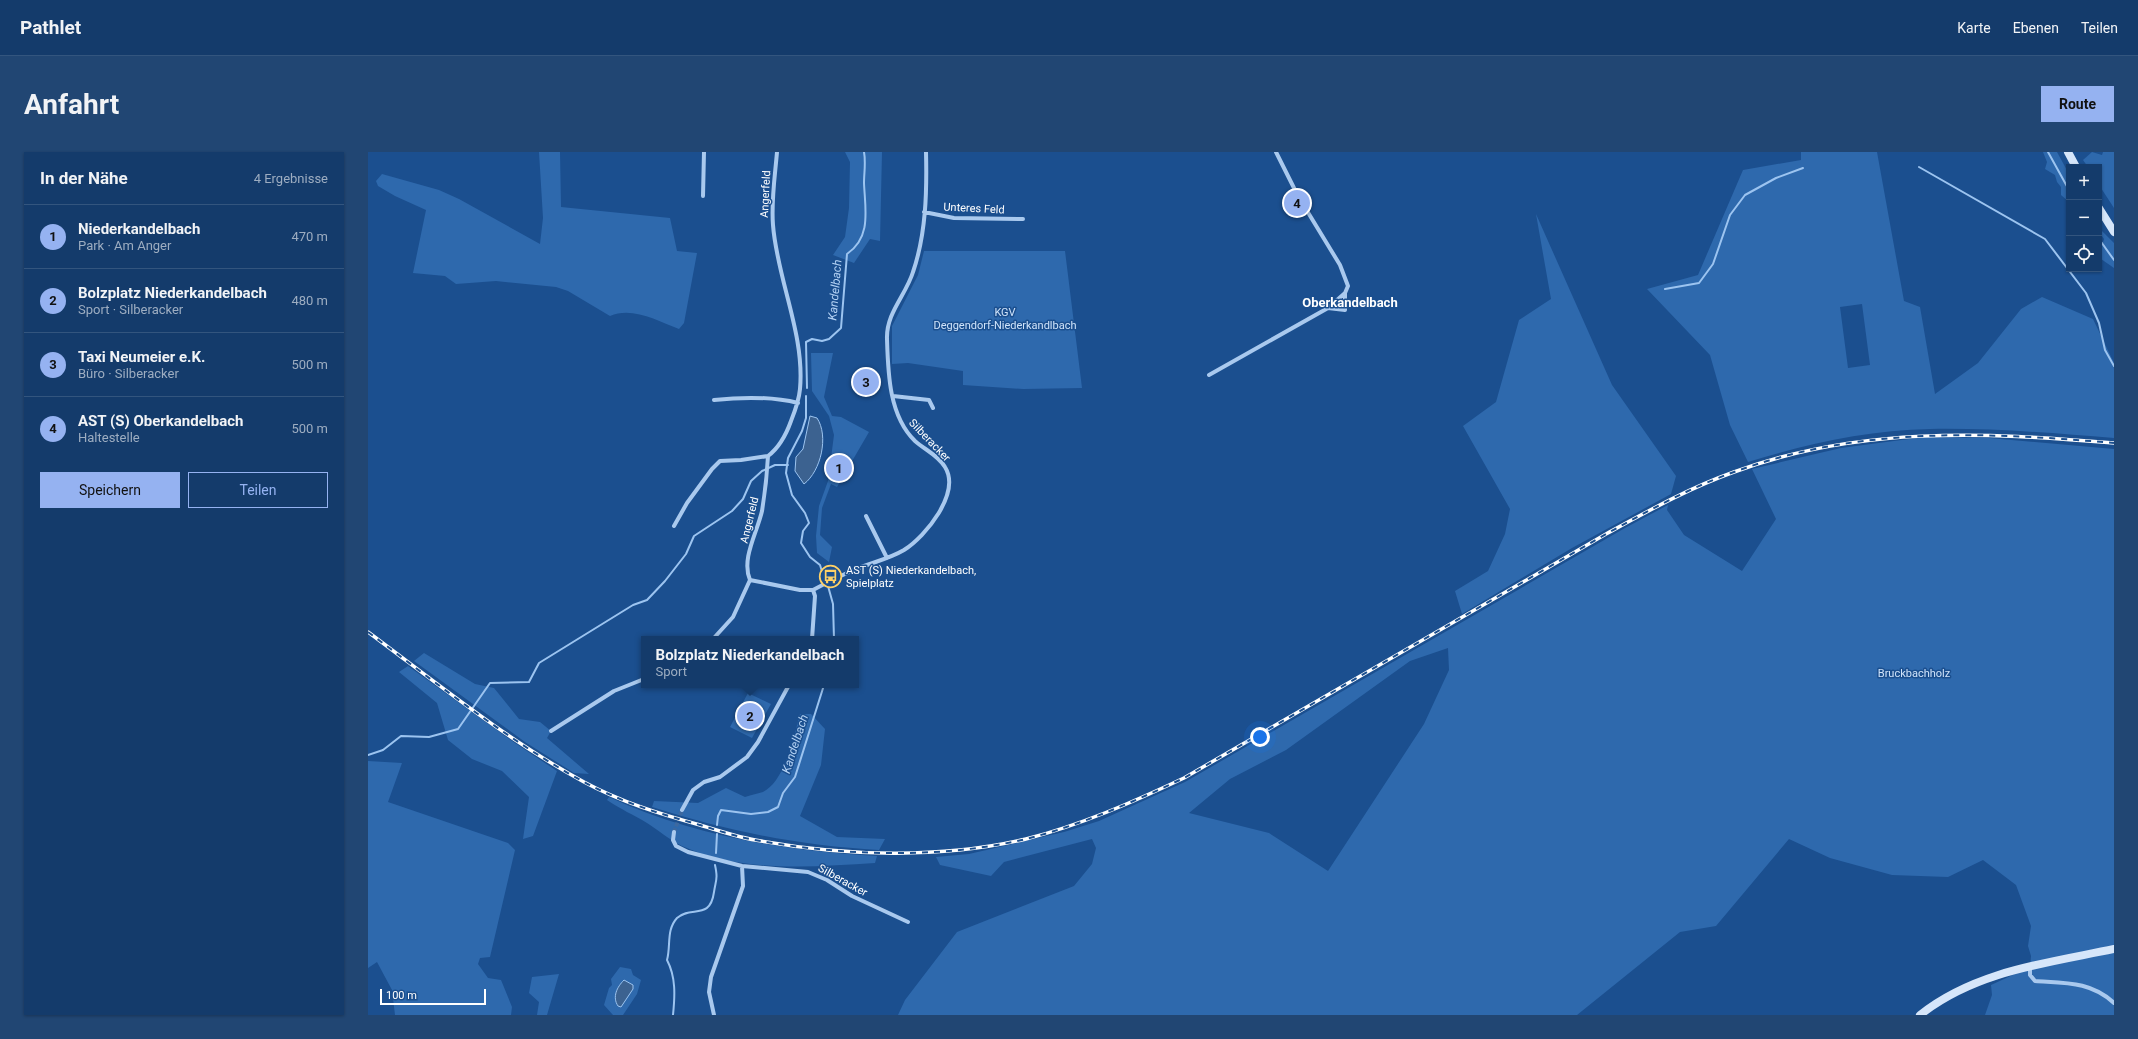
<!DOCTYPE html>
<html lang="de">
<meta charset="utf-8">
<style>
body{margin:0;font-family:Roboto,sans-serif;background:#214673;color:#f1f3f6}
.controls{position:absolute;right:12px;top:12px;display:grid;overflow:hidden;border-radius:0px;box-shadow:0 1px 3px #0004}
.controls button{width:36px;height:36px;display:grid;place-items:center;padding:0;border:0;border-bottom:1px solid #33557e;background:#143b6b;color:#f1f3f6;font:20px sans-serif}
.scale{position:absolute;left:12px;bottom:10px;width:106px;box-sizing:border-box;padding-left:4px;border:2px solid #fff;border-top:0;font-size:11px;line-height:14px;white-space:nowrap;color:#fff;-webkit-text-stroke:3px #1b4f8f;paint-order:stroke}
.you{position:absolute;left:892px;top:585px;width:14px;height:14px;margin:-10px;border:3px solid #fff;border-radius:50%;background:#1a73e8;box-shadow:0 0 0 6px #1a73e833}
.badge{display:grid;place-items:center;width:26px;height:26px;border-radius:50%;background:#95b2f1;color:#111;font-size:13px;font-weight:700}
.pin{position:absolute;translate:-50% -50%;border:2px solid #fff;box-shadow:0 1px 4px #0006}
.popup{position:absolute;left:273px;top:484px;width:218px;height:52px;box-sizing:border-box;display:grid;place-content:center;border-radius:0px;background:#143b6b;filter:drop-shadow(0 1px 3px #0005);font-size:13px;white-space:nowrap;color:#9dadc1}
.popup b{font-size:15px;color:#f1f3f6}
.popup::after{content:'';position:absolute;left:50%;top:100%;margin-left:-8px;border:8px solid transparent;border-top-color:#143b6b}
.list{margin:0;padding:0;list-style:none}
h2{display:flex;justify-content:space-between;align-items:center;height:52px;margin:0;padding:0 16px;font-size:17px}
h2 small{font-size:13px;font-weight:400;color:#9dadc1}
.list li{display:grid;grid-template-columns:26px 1fr auto;gap:12px;align-items:center;box-sizing:border-box;height:64px;padding:0 16px;border-top:1px solid #33557e}
.list b{display:block;font-size:15px;white-space:nowrap}
.list p{margin:0;font-size:13px;white-space:nowrap;color:#9dadc1}
.list em{font-size:13px;font-style:normal;color:#9dadc1}
.actions{display:flex;gap:8px;padding:12px 16px}
.actions a{flex:1;padding:9px 0;border:1px solid #95b2f1;border-radius:0px;text-align:center;font-size:14px;color:#95b2f1}
.actions .main{background:#95b2f1;color:#111}
.icon{flex:none;width:22px;height:22px;fill:none;stroke:currentColor;stroke-width:2;stroke-linecap:round;stroke-linejoin:round}
.map{position:relative;flex:none;width:1746px;height:863px;overflow:hidden;border-radius:0px}
header{display:flex;align-items:center;gap:24px;box-sizing:border-box;height:56px;padding:0 20px;background:#143b6b;border-bottom:1px solid #33557e}
header strong{font-size:19px}
nav{display:flex;gap:22px;margin-inline-start:auto;font-size:14px}
.intro{display:flex;align-items:center;justify-content:space-between;box-sizing:border-box;height:96px;padding:0 24px}
h1{margin:0;font-size:28px}
.button{padding:10px 18px;border-radius:0px;background:#95b2f1;color:#111;font-size:14px;font-weight:700}
main{display:flex;gap:24px;padding:0 24px}
aside{flex:1;background:#143b6b;border-radius:0px;box-shadow:0 1px 3px #0004}
.map>svg:first-child{display:block}
.green{fill:#2e69ad;fill-rule:evenodd}
.water{fill:#3c6290;stroke:#9cc4f0}
.lines{fill:none;stroke-linecap:round;stroke-linejoin:round}
.stream{stroke:#9cc4f0;stroke-width:2}
.street-tunnel{stroke:#3d69a0;stroke-width:4;stroke-dasharray:4 2;stroke-linecap:butt}
.street{stroke:#a9c9ee;stroke-width:4}
.secondary{stroke:#d6e6fa;stroke-width:8}
.rail-casing{stroke:#fff;stroke-width:3.5}
.rail{stroke:#1b4f8f;stroke-width:2;stroke-dasharray:6;stroke-linecap:butt}
.labels{text-anchor:middle;stroke-width:3;stroke-linejoin:round;paint-order:stroke}
.street-label{font-size:11px;fill:#fff;stroke:#1b4f8f}
.park-label{font-size:11px;fill:#cfe3fa;stroke:#1b4f8f}
.poi-label{font-size:11px;fill:#fff;stroke:#1b4f8f;text-anchor:start}
.water-label{font-size:12px;font-style:italic;fill:#b5d3f5;stroke:#1b4f8f}
.quarter-label{font-size:13px;font-weight:bold;fill:#fff;stroke:#1b4f8f}
</style>
<header>
<strong>Pathlet</strong>
<nav><a>Karte</a><a>Ebenen</a><a>Teilen</a></nav>
</header>
<div class="intro"><h1>Anfahrt</h1><a class="button">Route</a></div>
<main>
<aside>
<h2>In der Nähe<small>4 Ergebnisse</small></h2>
<ul class="list">
<li><span class="badge">1</span><div><b>Niederkandelbach</b><p>Park · Am Anger</p></div><em>470 m</em></li>
<li><span class="badge">2</span><div><b>Bolzplatz Niederkandelbach</b><p>Sport · Silberacker</p></div><em>480 m</em></li>
<li><span class="badge">3</span><div><b>Taxi Neumeier e.K.</b><p>Büro · Silberacker</p></div><em>500 m</em></li>
<li><span class="badge">4</span><div><b>AST (S) Oberkandelbach</b><p>Haltestelle</p></div><em>500 m</em></li>
</ul>
<div class="actions"><a class="main">Speichern</a><a>Teilen</a></div>
</aside>
<div class="map">
<svg width="1746" height="863" viewBox="0 0 1746 863">
<rect width="100%" height="100%" fill="#1b4f8f"/>
<!-- green -->
<path class="green" d="M 171,0 L 192,0 L 193,55 L 302,66 L 309,99 L 329,101 L 316,171 L 311,177 C 290,169 264,154 242,164 L 200,139 L 188,135 L 128,129 L 88,132 L 77,124 L 45,121 L 58,58 L 27,44 L 10,34 L 8,29 L 14,22 L 71,38 L 91,47 L 172,92 L 175,66 Z
M 477,0 L 514,0 L 512,89 L 502,87 L 486,111 L 465,103 L 477,85 L 481,56 L 482,10 Z
M 1433,0 L 1509,0 L 1536,149 L 1552,155 L 1567,242 L 1610,211 L 1653,157 L 1674,145 L 1725,167 L 1746,211 L 1746,286 C 1685,281 1623,276 1562,277 C 1500,278 1438,292 1380,310 L 1362,273 L 1342,203 L 1279,137 L 1330,123 L 1375,18 L 1433,8 ZM 1494,152 L 1502,213 L 1480,216 L 1472,155 Z
M 1675,0 L 1689,0 L 1701,22 L 1701,50 L 1693,43 L 1693,35 L 1689,30 L 1687,23 L 1677,17 L 1679,10 Z
M 1724,0 L 1734,3 L 1735,0 L 1746,0 L 1746,56 L 1731,33 L 1731,15 L 1720,15 L 1715,8 Z
M 1168,62 L 1244,233 L 1308,324 L 1303,342 L 1204,396 L 1094,462 L 1087,439 L 1120,419 L 1137,382 L 1142,357 L 1095,274 L 1128,250 L 1151,168 L 1183,147 Z
M 1731,76 L 1746,91 L 1746,116 L 1733,107 L 1732,99 L 1736,87 L 1731,80 Z
M 556,99 L 697,99 L 714,236 L 655,237 L 595,233 L 595,219 L 540,211 L 524,212 L 524,174 L 550,123 Z
M 443,201 L 465,201 L 456,245 L 464,264 L 473,265 L 501,280 L 469,335 L 463,332 L 454,356 L 452,383 L 464,395 L 461,410 L 449,401 L 448,384 L 451,354 L 460,329 L 466,283 L 461,264 L 444,239 Z
M 1556,285 L 1621,286 L 1746,297 L 1746,863 L 1617,863 L 1624,843 L 1623,833 L 1662,815 L 1663,804 L 1660,794 L 1663,774 L 1648,733 L 1615,708 L 1580,725 L 1524,723 L 1462,706 L 1421,687 L 1348,774 L 1312,780 L 1209,863 L 530,863 L 537,848 L 589,780 L 706,734 L 724,712 L 728,696 L 724,687 L 636,710 L 623,724 L 572,713 L 568,705 L 601,702 L 696,680 L 731,669 L 817,630 L 1257,376 L 1300,353 L 1299,358 L 1316,383 L 1374,419 L 1408,367 L 1384,317 L 1473,296 ZM 1080,496 L 1081,518 L 1056,572 L 960,719 L 901,681 L 821,661 L 862,627 L 918,598 L 1042,509 Z
M 56,501 L 107,532 L 126,536 L 151,567 L 172,570 L 183,579 L 179,586 L 221,622 L 206,621 L 157,590 L 46,509 Z
M 40,514 L 147,591 L 189,619 L 165,684 L 155,687 L 161,645 L 134,619 L 104,607 L 80,588 L 69,551 L 31,520 Z
M 380,541 L 403,552 L 384,586 L 362,575 Z
M 432,562 L 443,562 L 457,577 L 453,613 L 432,664 L 469,685 L 517,687 L 511,698 C 433,694 358,679 284,655 L 286,649 L 330,651 L 358,636 L 377,645 C 382,643 389,642 395,640 C 417,629 426,584 432,562 Z
M 0,609 L 34,611 L 20,650 L 140,691 L 147,698 L 122,805 L 112,806 L 110,812 L 120,826 L 133,828 L 144,855 L 143,863 L 27,863 L 24,838 L 9,810 L 0,816 Z
M 241,645 C 325,684 418,699 509,704 L 507,711 C 443,715 374,721 314,694 C 302,688 290,678 279,671 C 266,663 252,657 239,648 Z
M 252,815 L 263,817 L 265,823 L 273,828 L 269,842 L 255,863 L 245,863 L 236,853 L 241,836 L 244,833 L 243,827 Z
M 191,822 L 179,863 L 169,863 L 171,850 L 161,841 L 164,825 Z"/>
<!-- water -->
<path class="water" d="M 442,264 L 449,266 C 461,284 453,319 436,332 L 427,319 L 428,305 L 435,297 Z
M 256,828 L 265,833 L 265,837 L 253,855 L 250,854 C 244,845 249,835 256,828 Z"/>
<g class="lines">
<!-- stream -->
<path class="stream" d="M 1680,0 L 1701,38
M 1551,15 L 1677,87 L 1718,141 L 1731,171 L 1737,198 L 1746,214
M 1731,87 L 1746,108
M 1297,137 L 1331,131 L 1345,112 L 1362,63 L 1377,43 L 1408,26 L 1435,16
M 439,236 L 438,190 L 444,187 L 454,189 L 461,187 L 473,176 L 479,102 C 504,85 497,57 496,31 C 496,21 498,10 496,0
M 438,244 L 438,266 L 434,279 L 420,306 L 418,321 L 424,343 L 437,361 L 441,371 L 435,379 L 433,391 L 442,405 L 452,413 L 456,426
M 460,434 L 465,452 L 466,487
M 0,603 L 15,598 L 33,584 L 61,585 L 90,577 L 122,531 L 161,530 L 171,511 L 265,453 L 279,448 L 297,429 L 318,402 L 326,384 L 364,359 L 375,347 L 383,329 L 394,319 L 407,313 L 420,313
M 349,673 L 350,664 L 353,658 L 383,662 L 400,660 L 410,655 L 415,641 L 427,625 L 456,533
M 348,701 L 349,682
M 305,863 C 307,844 308,825 299,808 C 303,794 298,778 309,766 C 323,753 342,769 346,740 C 348,727 350,727 347,713"/>
<!-- street-tunnel -->
<path class="street-tunnel" d="M 306,680 L 314,658"/>
<!-- street -->
<path class="street" d="M 335,44 L 336,0
M 556,60 L 586,66 L 655,67
M 960,156 L 977,158 L 977,141
M 841,223 L 960,156 L 977,141 L 980,134 L 972,113 L 930,44 L 908,0
M 525,244 L 561,248 L 565,256
M 346,248 C 374,245 402,244 430,251
M 498,364 L 519,406
M 306,374 L 319,351 L 344,317 L 352,309 L 373,308 L 400,304
M 382,428 L 432,438 L 445,438 C 458,431 472,424 486,418 C 502,411 521,407 536,398 C 558,384 593,341 577,315 C 570,303 557,298 547,289 C 521,264 520,221 519,187 C 518,161 538,143 545,120 C 558,82 559,40 558,0
M 345,487 L 365,465 L 382,428 C 373,407 389,381 394,359 C 397,341 399,323 400,304 C 412,295 418,283 423,269 C 427,259 431,248 432,237 C 437,182 409,127 405,73 C 403,49 407,24 409,0
M 444,487 L 447,444 L 445,438
M 183,579 L 246,539 L 276,527
M 314,658 L 325,638 L 336,630 L 352,625 L 379,605 L 390,590 L 421,533
M 306,680 L 305,688 L 308,694 L 320,700 L 374,714 L 440,720 L 459,728 L 484,744 L 540,770
M 1662,815 L 1662,823 L 1667,829 C 1696,831 1723,829 1746,851
M 346,863 L 341,840 L 343,825 L 375,734 L 374,714"/>
<!-- secondary -->
<path class="secondary" d="M 1700,0 L 1708,15
M 1731,56 L 1746,80
M 1552,863 C 1607,819 1679,811 1746,797"/>
<defs>
<path id="rail" d="M 0,480 C 70,532 139,588 216,630 C 253,650 292,662 332,673 C 352,679 372,686 393,689 C 478,704 574,707 658,687 C 713,673 765,650 816,626 L 1238,382 C 1280,359 1321,336 1366,320 C 1491,274 1616,280 1746,291"/>
</defs>
<!-- rail casing -->
<use href="#rail" class="rail-casing"/>
<!-- rail -->
<use href="#rail" class="rail"/>
</g>
<!-- icons -->
<defs>
<symbol id="bus-ring" viewBox="-11 -11 22 22"><circle r="9.5" fill="#1b4f8f" stroke="#ffd166" stroke-width="1.5"/><path d="M-5-6H5V4H4V6H2V4H-2V6H-4V4H-5ZM-3.5-4V0h7V-4ZM-3.5 1.2v1.5H-2V1.2ZM2 1.2v1.5H3.5V1.2Z" fill="#ffd166"/></symbol>
</defs>
<g fill-rule="evenodd">
<use href="#bus-ring" x="450" y="412" width="25" height="25"/>
</g>
<g class="labels">
<!-- street labels -->
<g class="street-label">
<text transform="translate(397 42) rotate(-87)" y="4">Angerfeld</text>
<text transform="translate(606 56) rotate(3)" y="4">Unteres Feld</text>
<text transform="translate(562 288) rotate(46)" y="4">Silberacker</text>
<text transform="translate(381 368) rotate(-76)" y="4">Angerfeld</text>
<text transform="translate(475 728) rotate(29)" y="4">Silberacker</text>
</g>
<!-- park labels -->
<g class="park-label">
<text x="637" y="164">KGV<tspan x="637" dy="13">Deggendorf-Niederkandlbach</tspan></text>
<text x="1546" y="525">Bruckbachholz</text>
</g>
<!-- poi labels -->
<g class="poi-label">
<text x="478" y="422">AST (S) Niederkandelbach,<tspan x="478" dy="13">Spielplatz</tspan></text>
</g>
<!-- water labels -->
<g class="water-label">
<text transform="translate(467 138) rotate(-85)" y="4">Kandelbach</text>
<text transform="translate(427 592) rotate(-72)" y="4">Kandelbach</text>
</g>
<!-- quarter labels -->
<g class="quarter-label">
<text x="982" y="155">Oberkandelbach</text>
</g>
</g>
</svg>
<div class="controls">
<button>+</button>
<button>−</button>
<button><svg class="icon" aria-label="locate" viewBox="0 0 24 24"><circle cx="12" cy="12" r="6"/><path d="M12 2v4M12 18v4M2 12h4M18 12h4"/></svg></button>
</div>
<div class="scale">100 m</div>
<div class="you"></div>
<div class="pin badge" style="left:471px;top:316px">1</div>
<div class="pin badge" style="left:382px;top:564px">2</div>
<div class="popup"><b>Bolzplatz Niederkandelbach</b>Sport</div>
<div class="pin badge" style="left:498px;top:230px">3</div>
<div class="pin badge" style="left:929px;top:51px">4</div>
</div>
</main>
